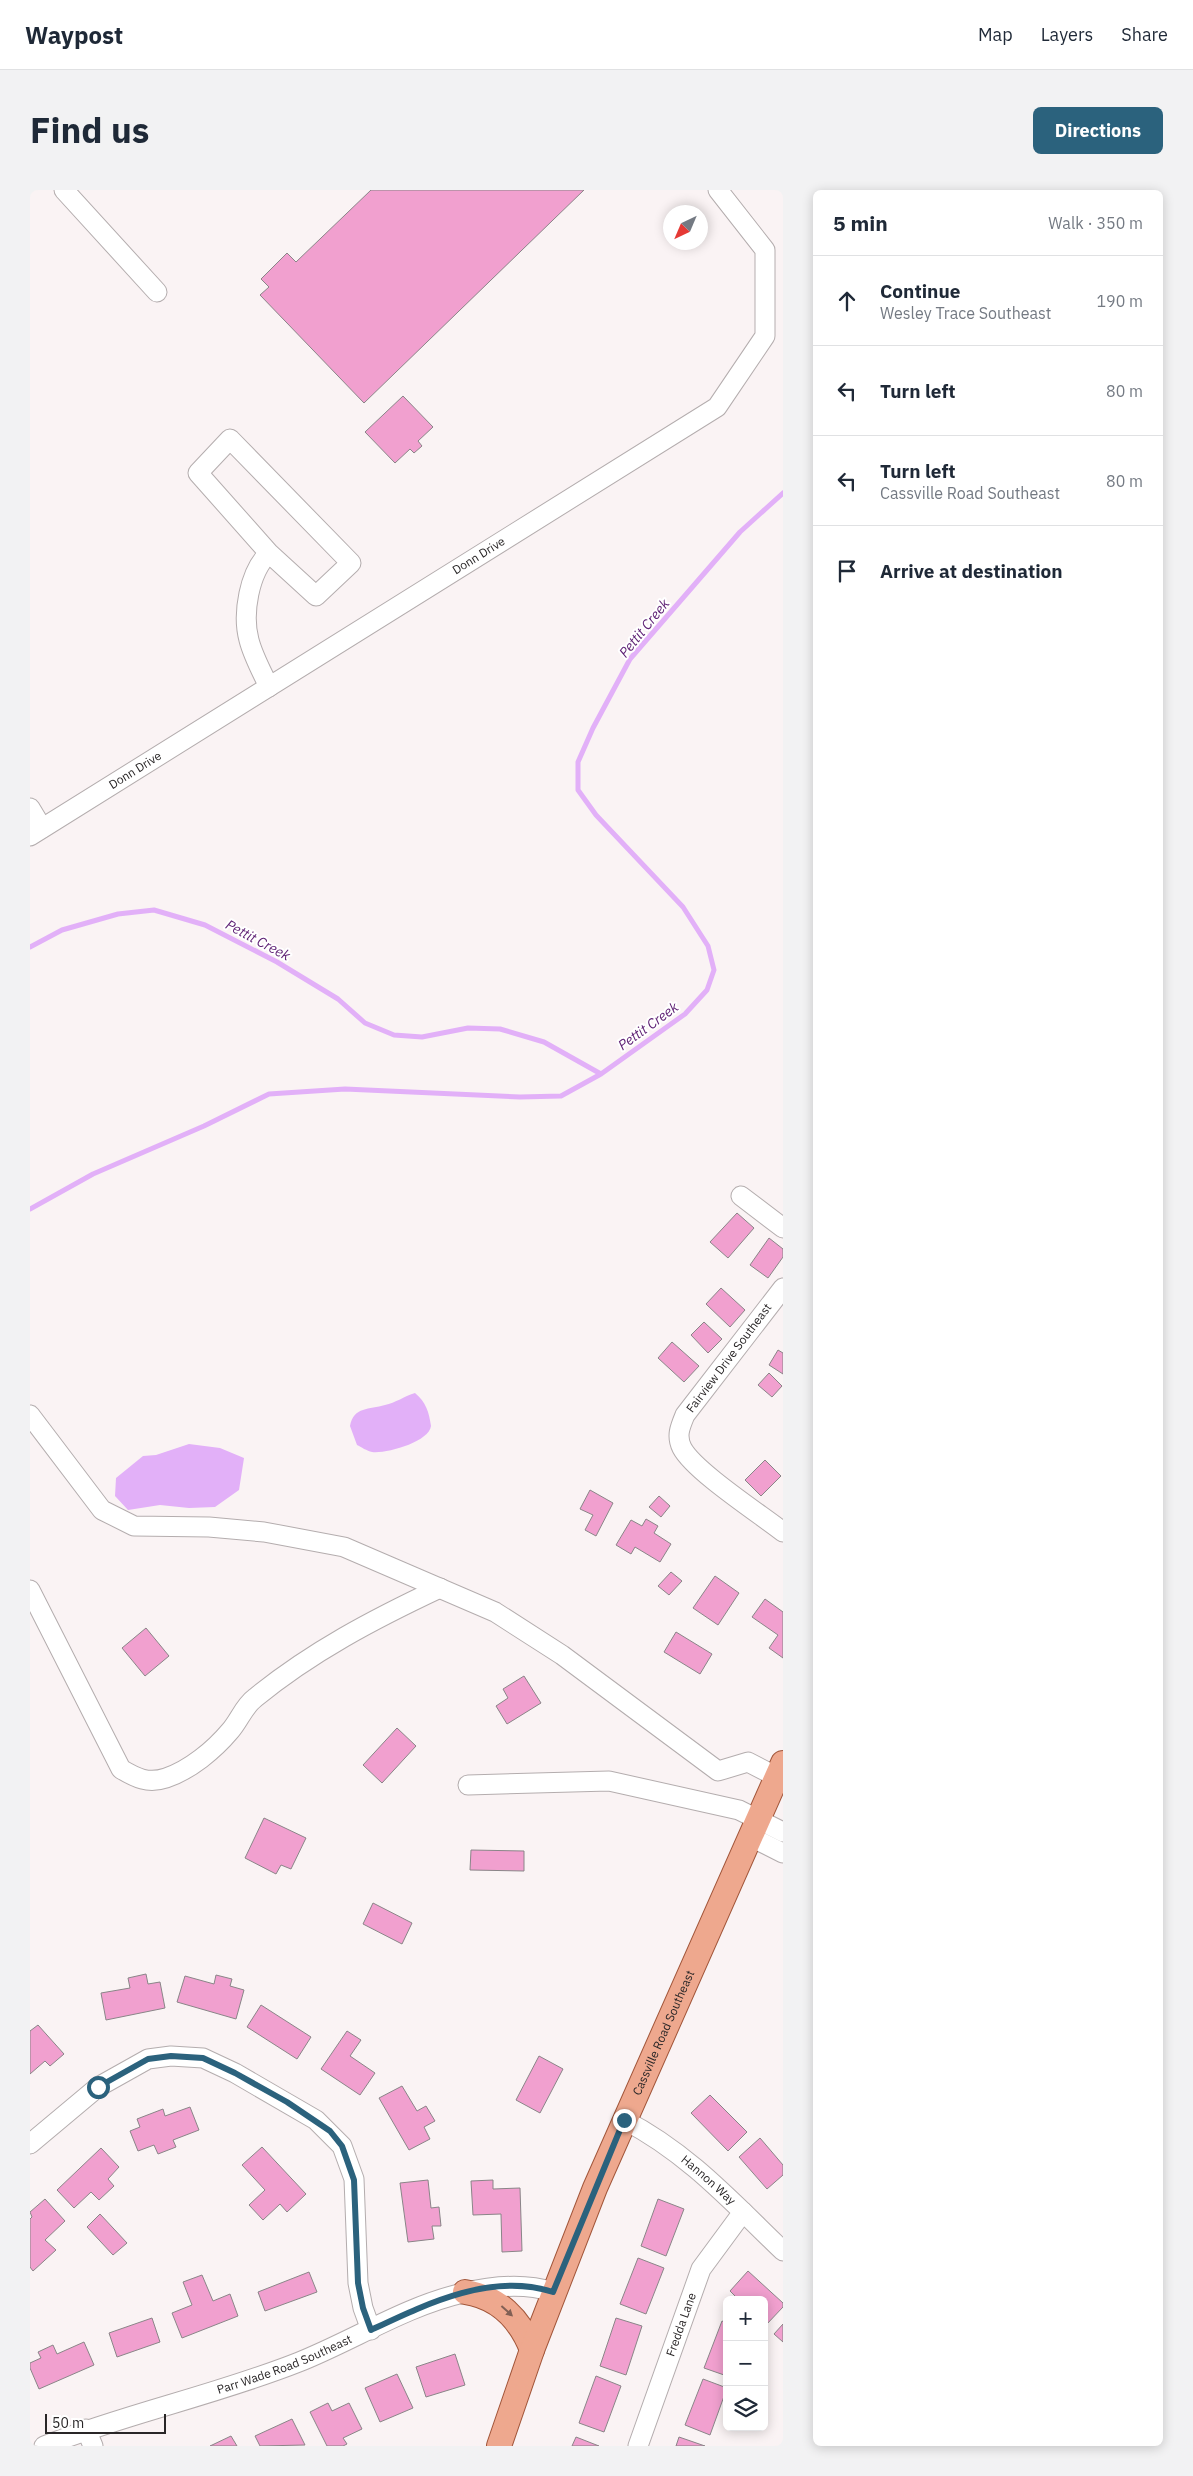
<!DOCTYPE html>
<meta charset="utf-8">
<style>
body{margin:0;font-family:"IBM Plex Sans",sans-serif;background:#f2f2f3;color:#1f2937}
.controls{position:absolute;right:15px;bottom:15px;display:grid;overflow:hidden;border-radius:8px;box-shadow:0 2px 12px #0003}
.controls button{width:45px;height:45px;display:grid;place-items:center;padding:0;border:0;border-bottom:1px solid #e0e1e3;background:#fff;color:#1f2937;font:25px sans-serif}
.compass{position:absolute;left:633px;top:15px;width:45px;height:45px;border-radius:50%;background:#fff;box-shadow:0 2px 12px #0003;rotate:224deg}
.scale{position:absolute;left:15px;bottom:12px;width:121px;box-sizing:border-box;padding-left:5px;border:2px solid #292627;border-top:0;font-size:14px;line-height:18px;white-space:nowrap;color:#292627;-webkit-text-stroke:4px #fff;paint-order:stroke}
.stop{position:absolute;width:15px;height:15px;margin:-11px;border:4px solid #2b627d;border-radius:50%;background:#fff}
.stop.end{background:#2b627d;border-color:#fff;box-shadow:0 1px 5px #0008}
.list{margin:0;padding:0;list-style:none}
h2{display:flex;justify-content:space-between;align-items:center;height:65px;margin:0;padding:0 20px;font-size:21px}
h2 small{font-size:16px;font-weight:400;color:#747a83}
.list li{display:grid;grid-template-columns:32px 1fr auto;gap:15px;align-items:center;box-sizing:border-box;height:90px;padding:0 20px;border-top:1px solid #e0e1e3}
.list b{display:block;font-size:19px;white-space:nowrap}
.list p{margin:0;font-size:16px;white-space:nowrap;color:#747a83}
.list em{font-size:16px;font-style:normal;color:#747a83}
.icon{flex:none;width:28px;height:28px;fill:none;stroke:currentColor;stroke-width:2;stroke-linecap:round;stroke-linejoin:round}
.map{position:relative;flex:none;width:753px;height:2256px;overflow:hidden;border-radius:8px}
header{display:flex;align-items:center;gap:30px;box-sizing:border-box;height:70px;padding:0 25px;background:#fff;border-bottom:1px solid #e0e1e3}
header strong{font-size:24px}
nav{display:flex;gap:28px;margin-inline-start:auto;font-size:18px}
.intro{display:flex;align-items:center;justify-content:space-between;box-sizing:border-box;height:120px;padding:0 30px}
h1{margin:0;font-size:35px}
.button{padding:12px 22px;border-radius:8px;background:#2b627d;color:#fff;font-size:18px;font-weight:700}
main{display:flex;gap:30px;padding:0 30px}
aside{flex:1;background:#fff;border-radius:8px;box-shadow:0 2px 12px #0003}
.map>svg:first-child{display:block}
.water{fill:#e2b0f8}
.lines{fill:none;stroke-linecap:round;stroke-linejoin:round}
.stream{stroke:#e2b0f8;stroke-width:5}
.building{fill:#f1a0cf;stroke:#8a8588}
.minor-casing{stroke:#b4adae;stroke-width:21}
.major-casing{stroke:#a15539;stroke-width:26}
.minor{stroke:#fff;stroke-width:19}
.major{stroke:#eea88e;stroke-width:24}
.oneway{fill:#826055}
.route{stroke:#2b627d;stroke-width:6}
.labels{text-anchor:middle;stroke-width:4;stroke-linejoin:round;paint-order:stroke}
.street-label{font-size:12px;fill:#292627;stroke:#fff}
.water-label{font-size:14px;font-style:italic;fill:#5f2275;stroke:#fff}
</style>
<header>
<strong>Waypost</strong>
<nav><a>Map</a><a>Layers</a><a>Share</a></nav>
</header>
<div class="intro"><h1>Find us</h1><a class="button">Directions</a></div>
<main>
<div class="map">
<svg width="753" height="2256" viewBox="0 0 753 2256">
<rect width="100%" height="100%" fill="#faf3f4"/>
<!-- water -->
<path class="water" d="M 385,1203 C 396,1212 399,1222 401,1236 C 399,1252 356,1264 342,1262 C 337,1261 331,1257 327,1255 L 320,1236 C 324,1216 339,1220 355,1215 C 365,1213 375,1206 385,1203 Z
M 159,1254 L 190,1258 L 214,1268 L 209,1300 L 185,1317 L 159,1318 L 130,1315 L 98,1320 L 85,1306 L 86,1288 L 113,1266 L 126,1265 Z"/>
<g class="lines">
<!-- stream -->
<path class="stream" d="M 0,757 L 32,740 L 88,724 L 124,720 L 175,735 L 247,772 L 308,809 L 335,833 L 364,845 L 392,847 L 438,838 L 470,839 L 514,852 L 571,884
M 0,1019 L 63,984 L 174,936 L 239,904 L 315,899 L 490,907 L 531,906 L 571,884 L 655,824 L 677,800 L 684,780 L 678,756 L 653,717 L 566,625 L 548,600 L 548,572 L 563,538 L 600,469 L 710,342 L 753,303"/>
</g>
<!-- building -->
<path class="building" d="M 341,0 L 554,0 L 334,213 L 230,105 L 239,97 L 231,89 L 257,63 L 266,72 Z
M 373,206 L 403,237 L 388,251 L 392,256 L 384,263 L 380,259 L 365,273 L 335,242 Z
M 707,1023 L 724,1038 L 698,1068 L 680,1052 Z
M 739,1048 L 753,1059 L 753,1067 L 738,1088 L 720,1075 Z
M 691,1098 L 715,1120 L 700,1137 L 676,1114 Z
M 674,1132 L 692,1149 L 678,1163 L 661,1145 Z
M 642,1152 L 669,1176 L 654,1192 L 628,1168 Z
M 748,1160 L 753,1163 L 753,1184 L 739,1175 Z
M 739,1183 L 752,1196 L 742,1207 L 728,1195 Z
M 735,1270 L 751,1286 L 731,1306 L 715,1290 Z
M 560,1300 L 583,1313 L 566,1346 L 555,1340 L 563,1325 L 550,1319 Z
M 629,1306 L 640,1316 L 631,1327 L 619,1317 Z
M 616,1329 L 628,1336 L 624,1343 L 641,1354 L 630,1372 L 605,1357 L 601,1364 L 586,1355 L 601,1330 L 612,1336 Z
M 641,1382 L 652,1391 L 639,1405 L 628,1396 Z
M 685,1386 L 709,1403 L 688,1435 L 663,1418 Z
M 735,1409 L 753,1422 L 753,1468 L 739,1458 L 748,1445 L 722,1427 Z
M 116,1438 L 139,1466 L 115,1486 L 92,1458 Z
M 646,1442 L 682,1464 L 670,1484 L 634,1462 Z
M 494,1486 L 511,1513 L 477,1534 L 466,1516 L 478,1508 L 473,1499 Z
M 367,1538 L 386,1556 L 352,1593 L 333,1575 Z
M 234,1628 L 276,1648 L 261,1679 L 251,1675 L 246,1684 L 215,1668 Z
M 441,1660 L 494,1661 L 494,1681 L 440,1680 Z
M 343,1713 L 382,1733 L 372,1754 L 333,1734 Z
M 116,1784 L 118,1794 L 130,1792 L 135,1818 L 76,1830 L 71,1803 L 100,1798 L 98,1788 Z
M 186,1785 L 202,1789 L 200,1796 L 214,1800 L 206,1829 L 147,1812 L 155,1786 L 184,1794 Z
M 231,1815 L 281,1847 L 267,1869 L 217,1837 Z
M 8,1835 L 34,1864 L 20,1876 L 15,1871 L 0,1884 L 0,1841 Z
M 317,1841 L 331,1850 L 320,1866 L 345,1883 L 330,1905 L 291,1879 Z
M 509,1866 L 533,1879 L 510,1923 L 486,1910 Z
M 372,1896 L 387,1921 L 396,1916 L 405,1931 L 394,1937 L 400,1949 L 379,1960 L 349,1908 Z
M 680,1905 L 717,1942 L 698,1961 L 661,1923 Z
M 160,1917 L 169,1940 L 143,1950 L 146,1957 L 128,1964 L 124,1955 L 108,1961 L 100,1941 L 110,1937 L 107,1929 L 133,1919 L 135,1926 Z
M 730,1948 L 753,1975 L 753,1985 L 737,1999 L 709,1967 Z
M 232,1957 L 276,2004 L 257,2022 L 250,2014 L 233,2030 L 219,2015 L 235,2000 L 212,1975 Z
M 71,1958 L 89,1977 L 78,1989 L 84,1996 L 69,2010 L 61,2002 L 44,2018 L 27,2000 Z
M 398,1990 L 401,2018 L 409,2017 L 411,2036 L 402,2036 L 404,2049 L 378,2052 L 370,1993 Z
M 463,1990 L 463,1999 L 490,1998 L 492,2061 L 472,2062 L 471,2024 L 443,2025 L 441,1991 Z
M 15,2009 L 35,2031 L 15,2050 L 26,2060 L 3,2081 L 0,2077 L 0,2029 L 2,2027 L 0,2022 Z
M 628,2009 L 654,2019 L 636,2066 L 611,2056 Z
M 70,2024 L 97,2053 L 83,2065 L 57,2037 Z
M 608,2068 L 634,2078 L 616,2124 L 590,2114 Z
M 718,2081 L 753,2113 L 753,2117 L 736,2135 L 734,2110 L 709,2110 L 700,2101 Z
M 279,2082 L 287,2102 L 235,2121 L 228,2102 Z
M 172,2085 L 183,2111 L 200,2104 L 208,2126 L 152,2148 L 142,2123 L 162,2115 L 153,2092 Z
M 122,2128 L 130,2152 L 87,2167 L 79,2143 Z
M 586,2128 L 612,2136 L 596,2185 L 570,2176 Z
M 692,2131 L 697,2133 L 697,2186 L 674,2178 Z
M 753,2134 L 753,2152 L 744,2144 Z
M 54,2152 L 64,2175 L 9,2199 L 0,2178 L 0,2173 L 11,2168 L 8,2162 L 23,2155 L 27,2164 Z
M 425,2164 L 435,2195 L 396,2207 L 386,2177 Z
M 367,2184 L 383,2218 L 350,2232 L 335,2198 Z
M 566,2186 L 591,2196 L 574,2242 L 549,2233 Z
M 673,2189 L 697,2198 L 680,2245 L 655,2235 Z
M 298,2213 L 302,2221 L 319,2213 L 332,2239 L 313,2248 L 317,2254 L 313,2256 L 297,2256 L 280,2222 Z
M 262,2229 L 275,2255 L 230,2256 L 225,2246 Z
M 201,2246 L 207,2256 L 180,2256 Z
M 546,2247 L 569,2256 L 542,2256 Z
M 649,2247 L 675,2256 L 646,2256 Z"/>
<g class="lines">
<defs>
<g id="minor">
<path d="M 34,0 L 127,102"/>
<path d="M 239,497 C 232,482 223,466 219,450 C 212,424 219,382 239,363 L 168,283 L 200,249 L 321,373 L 286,406 L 239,363"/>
<path d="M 0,618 L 12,638"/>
<path id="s1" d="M 0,646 L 687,217 L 735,146 L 735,60 L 688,0"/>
<path d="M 711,1006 L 753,1038"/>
<path d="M 753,1098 L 655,1225 C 650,1237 646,1246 652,1258 C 664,1281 730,1324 753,1342"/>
<path d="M 0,1225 L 72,1320 L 104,1336 L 179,1337 L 234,1342 L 314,1357 L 465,1422 L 532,1465 L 688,1581 L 718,1572 L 747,1587"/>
<path d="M 0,1400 L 91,1579 C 106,1588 118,1594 136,1588 C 160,1580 184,1560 200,1541 C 209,1531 214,1516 225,1508 C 281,1462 344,1429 410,1398"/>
<path d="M 438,1595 L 579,1591 L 709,1620 L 753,1642"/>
<path d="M 721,1647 L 753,1663"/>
<path id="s2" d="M 594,1930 C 657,1962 703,2013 753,2061"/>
<path d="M 0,1954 L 68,1897 L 118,1869 L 141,1866 L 173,1868 L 205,1883 L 286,1930 L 312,1956 L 324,1989 L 328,2093 L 333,2118 L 341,2140"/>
<path d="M 56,2239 L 63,2256"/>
<path id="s3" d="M 14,2256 C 98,2223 186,2205 269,2172 C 324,2150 376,2116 433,2103 C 462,2096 495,2093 523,2102"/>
<path id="s4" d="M 608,2256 L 671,2079 L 713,2022"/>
</g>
<g id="major">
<path d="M 435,2102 C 468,2107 490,2129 502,2160"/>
<path id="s5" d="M 469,2256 L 502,2160 L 565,1998 L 753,1573"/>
</g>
</defs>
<!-- minor casing -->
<use href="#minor" class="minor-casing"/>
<!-- major casing -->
<use href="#major" class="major-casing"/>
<!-- minor -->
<use href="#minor" class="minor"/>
<!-- major -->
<use href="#major" class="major"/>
</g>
<!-- one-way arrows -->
<defs><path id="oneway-solid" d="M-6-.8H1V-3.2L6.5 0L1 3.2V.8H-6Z" transform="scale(1.25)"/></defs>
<use class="oneway" href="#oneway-solid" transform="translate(477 2121) rotate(42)"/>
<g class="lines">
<!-- route -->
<path class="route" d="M 68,1897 L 118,1869 L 141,1866 L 173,1868 L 205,1883 L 257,1912 L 300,1941 L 312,1956 L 324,1990 L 328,2093 L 333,2118 L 341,2140 C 396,2114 461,2082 523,2102 L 594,1930"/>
</g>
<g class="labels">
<!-- street labels -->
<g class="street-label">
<text dy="4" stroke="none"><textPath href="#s1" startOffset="529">Donn Drive</textPath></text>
<text dy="4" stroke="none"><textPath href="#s1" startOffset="124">Donn Drive</textPath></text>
<text transform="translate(699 1168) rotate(-53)" y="4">Fairview Drive Southeast</text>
<text dy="4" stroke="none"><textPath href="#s5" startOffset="445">Cassville Road Southeast</textPath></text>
<text dy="4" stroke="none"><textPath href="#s2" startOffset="104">Hannon Way</textPath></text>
<text dy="4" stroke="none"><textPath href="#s4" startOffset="129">Fredda Lane</textPath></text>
<text dy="4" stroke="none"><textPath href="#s3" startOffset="254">Parr Wade Road Southeast</textPath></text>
</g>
<!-- water labels -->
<g class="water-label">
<text transform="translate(614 438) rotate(-51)" y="5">Pettit Creek</text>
<text transform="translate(228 750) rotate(28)" y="5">Pettit Creek</text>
<text transform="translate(618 836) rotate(-36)" y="5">Pettit Creek</text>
</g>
</g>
</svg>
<div class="controls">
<button>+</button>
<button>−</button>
<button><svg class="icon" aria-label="layers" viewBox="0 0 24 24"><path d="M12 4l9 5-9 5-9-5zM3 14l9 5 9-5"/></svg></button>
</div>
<svg class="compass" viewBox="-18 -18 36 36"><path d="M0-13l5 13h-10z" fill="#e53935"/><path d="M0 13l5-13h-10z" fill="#747a83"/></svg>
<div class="scale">50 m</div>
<div class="stop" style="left:68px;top:1897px"></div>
<div class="stop end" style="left:594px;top:1930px"></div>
</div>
<aside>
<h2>5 min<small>Walk · 350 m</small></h2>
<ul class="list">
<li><svg class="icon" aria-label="ahead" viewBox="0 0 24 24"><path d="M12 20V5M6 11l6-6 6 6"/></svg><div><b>Continue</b><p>Wesley Trace Southeast</p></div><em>190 m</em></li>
<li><svg class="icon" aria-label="left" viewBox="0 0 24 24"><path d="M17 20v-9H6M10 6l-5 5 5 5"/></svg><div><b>Turn left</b></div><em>80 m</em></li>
<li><svg class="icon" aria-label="left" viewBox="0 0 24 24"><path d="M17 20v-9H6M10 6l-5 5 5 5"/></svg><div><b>Turn left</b><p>Cassville Road Southeast</p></div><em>80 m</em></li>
<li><svg class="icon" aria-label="arrive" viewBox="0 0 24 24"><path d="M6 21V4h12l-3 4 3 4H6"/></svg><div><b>Arrive at destination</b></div></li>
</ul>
</aside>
</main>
